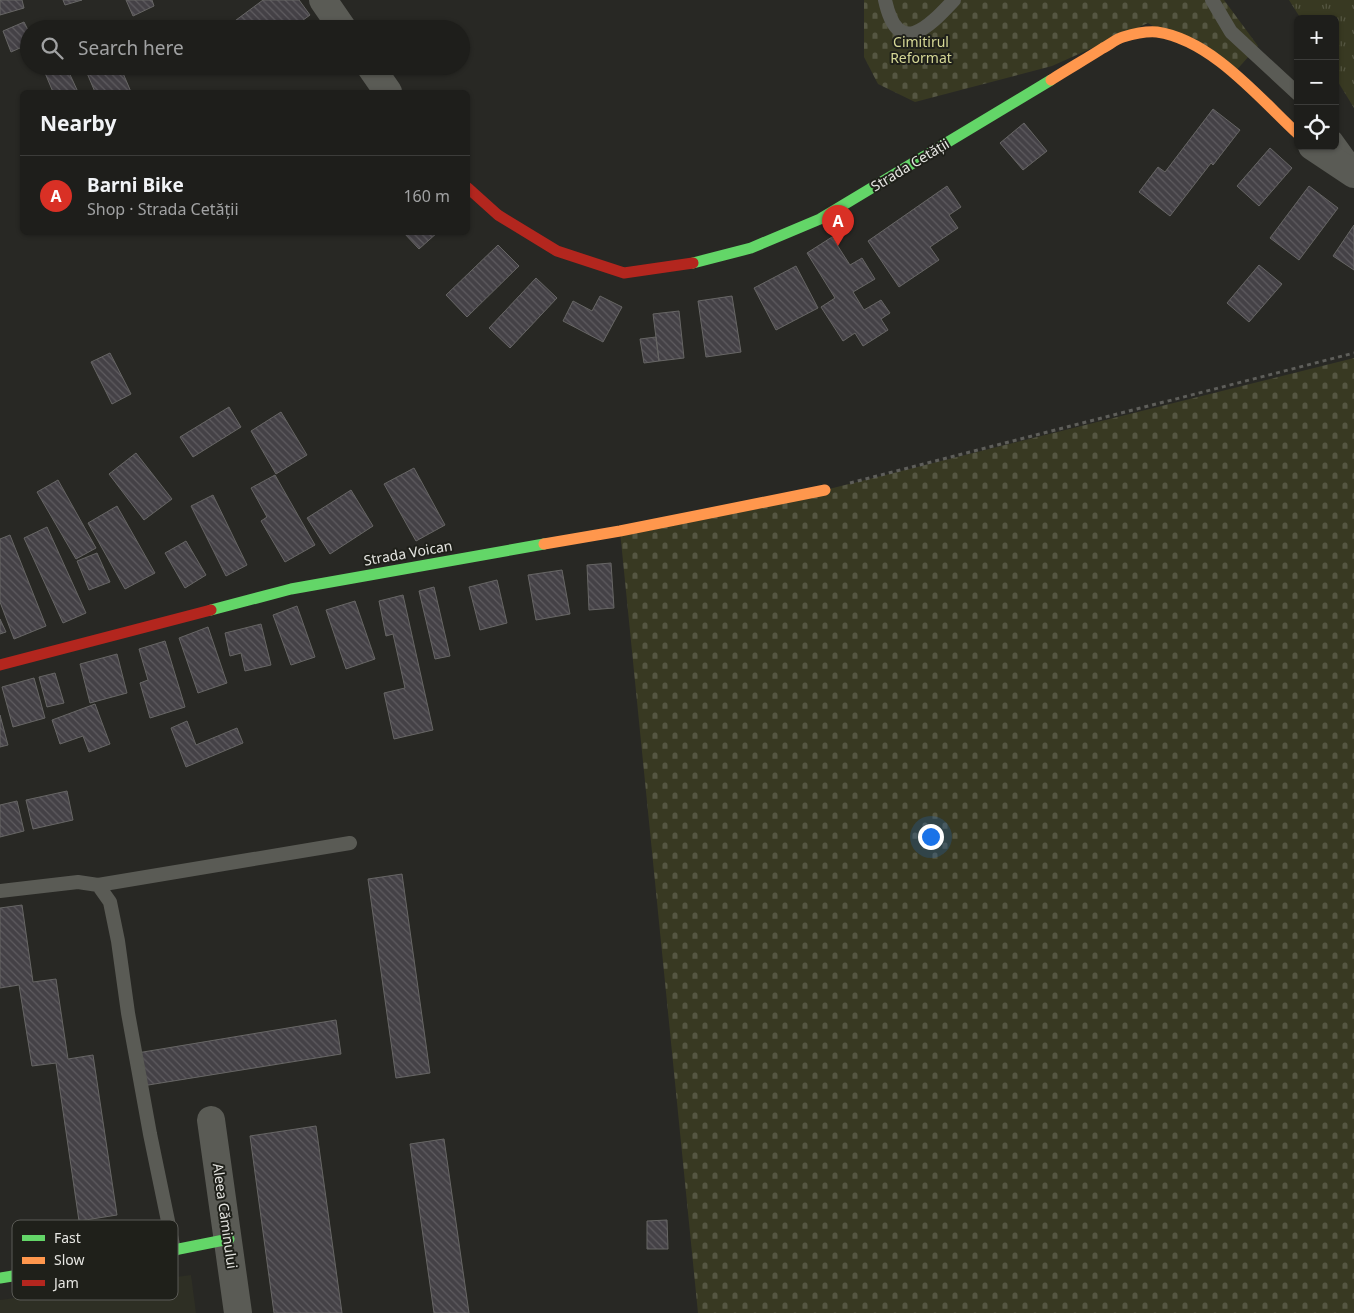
<!DOCTYPE html>
<meta charset="utf-8">
<style>
body{margin:0;font-family:"Noto Sans",sans-serif;background:#2b2b28;color:#f1f3f6}
.controls{position:absolute;right:15px;top:15px;display:grid;overflow:hidden;border-radius:8px;box-shadow:0 1px 4px #0004}
.controls button{width:45px;height:45px;display:grid;place-items:center;padding:0;border:0;border-bottom:1px solid #3c3c3a;background:#1e1e1b;color:#f1f3f6;font:25px sans-serif}
.you{position:absolute;left:930px;top:836px;width:18px;height:18px;margin:-12px;border:4px solid #fff;border-radius:50%;background:#1a73e8;box-shadow:0 0 0 8px #1a73e833}
.badge{display:grid;place-items:center;width:32px;height:32px;border-radius:50%;background:#d93025;color:#fff;font-size:16px;font-weight:700}
.pin{position:absolute;translate:-50% -41px;filter:drop-shadow(0 1px 2px #0008)}
.pin::after{content:'';position:absolute;top:26px;width:18px;height:15px;background:inherit;clip-path:polygon(0 0,100% 0,50% 100%)}
.list{margin:0;padding:0;list-style:none}
h2{display:flex;justify-content:space-between;align-items:center;height:65px;margin:0;padding:0 20px;font-size:21px}
h2 small{font-size:16px;font-weight:400;color:#a1a2a3}
.list li{display:grid;grid-template-columns:32px 1fr auto;gap:15px;align-items:center;box-sizing:border-box;height:80px;padding:0 20px;border-top:1px solid #3c3c3a}
.list b{display:block;font-size:19px;white-space:nowrap}
.list p{margin:0;font-size:16px;white-space:nowrap;color:#a1a2a3}
.list em{font-size:16px;font-style:normal;color:#a1a2a3}
.icon{flex:none;width:28px;height:28px;fill:none;stroke:currentColor;stroke-width:2;stroke-linecap:round;stroke-linejoin:round}
.map{position:relative;flex:none;width:1354px;height:1313px;overflow:hidden}
.search{position:absolute;background:#1e1e1b;box-shadow:0 1px 4px #0004;left:20px;top:20px;width:450px;height:55px;display:flex;align-items:center;gap:12px;box-sizing:border-box;padding:0 18px;border-radius:28px;color:#a1a2a3;font-size:19px}
.panel{position:absolute;background:#1e1e1b;box-shadow:0 1px 4px #0004;left:20px;top:90px;width:450px;height:145px;border-radius:8px}
.map>svg:first-child{display:block}
.built{fill:#2e2f24}
.grass{fill:url(#grass-tufts)}
.cemetery{fill:url(#cemetery-stones)}
.building{fill:url(#building-back-hatch);stroke:#676665}
.lines{fill:none;stroke-linecap:round;stroke-linejoin:round}
.path{stroke:#5e5e5a;stroke-width:3;stroke-dasharray:4 4;stroke-linecap:butt}
.lane{stroke:#5a5b55;stroke-width:14}
.street{stroke:#5a5b55;stroke-width:28}
.fast{stroke:#63d668;stroke-width:11}
.slow{stroke:#ff974d;stroke-width:11}
.jam{stroke:#b3261e;stroke-width:11}
.labels{text-anchor:middle;stroke-width:4;stroke-linejoin:round;paint-order:stroke}
.park-label{font-size:14px;fill:#d5d795;stroke:#1f201a}
.street-label{font-size:14px;fill:#e6e6e2;stroke:#1f201a}
.key{fill:#1f201a;stroke:#5b5b56;stroke-width:1}
.key-label{font-size:14px;fill:#e6e6e2}
</style>
<div class="map">
<svg width="1354" height="1313" viewBox="0 0 1354 1313">
<defs>
<pattern id="grass-tufts" width="24" height="20" patternUnits="userSpaceOnUse" patternTransform="scale(1.25)"><rect width="24" height="20" fill="#383922"/><path d="M3 7l-1-3M5 7V3M7 7l1-3M15 17l-1-3M17 17v-4M19 17l1-3" fill="none" stroke="#555642"/></pattern>
<pattern id="cemetery-stones" width="16" height="16" patternUnits="userSpaceOnUse" patternTransform="scale(1.25)"><rect width="16" height="16" fill="#383922"/><path d="M2 7V4a2 2 0 0 1 4 0v3zM10 15v-3a2 2 0 0 1 4 0v3z" fill="#555642"/></pattern>
<pattern id="building-back-hatch" width="6" height="6" patternUnits="userSpaceOnUse" patternTransform="scale(1.25)"><rect width="6" height="6" fill="#444146"/><path d="M-1 5l2 2M0 0l6 6M5-1l2 2" fill="none" stroke="#5f5c60"/></pattern>
</defs>
<rect width="100%" height="100%" fill="#282824"/>
<!-- built -->
<path class="built" d="M 191,1275 L 196,1313 L 0,1313 L 0,1300 Z"/>
<!-- grass -->
<path class="grass" d="M 1289,0 L 1354,0 L 1354,108 L 1335,77 L 1335,19 L 1301,19 Z"/>
<!-- cemetery -->
<path class="cemetery" d="M 864,0 L 1224,0 L 1258,46 L 1233,74 L 1148,23 L 1052,66 L 915,102 L 878,84 L 864,57 Z
M 1354,358 L 1354,1313 L 698,1313 L 620,531 L 825,490 Z"/>
<!-- building -->
<path class="building" d="M 0,0 L 22,0 L 24,8 L 0,15 Z
M 63,0 L 82,0 L 65,5 Z
M 126,0 L 152,0 L 154,6 L 133,16 Z
M 263,0 L 299,0 L 310,15 L 291,29 L 224,29 Z
M 24,22 L 29,32 L 29,44 L 11,52 L 3,31 Z
M 60,66 L 66,66 L 78,92 L 53,92 L 45,73 Z
M 84,66 L 120,66 L 131,92 L 95,92 Z
M 1213,109 L 1240,130 L 1213,165 L 1211,163 L 1170,216 L 1139,192 L 1158,167 L 1165,172 Z
M 1024,123 L 1047,151 L 1023,170 L 1000,143 Z
M 1270,148 L 1292,168 L 1259,206 L 1237,186 Z
M 947,186 L 961,207 L 949,215 L 958,228 L 930,247 L 939,260 L 899,287 L 868,241 Z
M 1309,186 L 1338,208 L 1299,260 L 1270,238 Z
M 1354,225 L 1354,270 L 1333,256 Z
M 403,232 L 438,232 L 419,249 Z
M 832,237 L 850,265 L 862,258 L 875,279 L 853,292 L 864,310 L 881,300 L 890,313 L 881,319 L 888,330 L 863,346 L 855,333 L 843,341 L 821,307 L 835,298 L 807,253 Z
M 498,245 L 519,266 L 467,317 L 446,295 Z
M 1259,265 L 1282,284 L 1249,322 L 1227,303 Z
M 796,266 L 818,308 L 776,330 L 754,288 Z
M 536,278 L 557,298 L 510,348 L 489,328 Z
M 600,296 L 622,307 L 603,342 L 563,321 L 573,301 L 592,311 Z
M 732,296 L 741,352 L 706,357 L 698,301 Z
M 679,311 L 684,358 L 659,361 L 653,314 Z
M 656,337 L 659,361 L 644,363 L 640,339 Z
M 110,353 L 131,394 L 112,404 L 91,362 Z
M 229,407 L 241,427 L 193,457 L 180,437 Z
M 281,412 L 307,455 L 276,474 L 251,431 Z
M 136,453 L 172,499 L 144,520 L 109,474 Z
M 414,468 L 445,525 L 416,541 L 384,484 Z
M 275,475 L 315,545 L 285,562 L 261,521 L 267,517 L 251,488 Z
M 58,480 L 96,548 L 76,559 L 37,492 Z
M 351,490 L 373,526 L 330,554 L 307,518 Z
M 213,495 L 247,565 L 226,576 L 191,506 Z
M 117,506 L 155,573 L 125,589 L 88,523 Z
M 47,527 L 86,613 L 63,623 L 24,538 Z
M 10,535 L 46,626 L 14,639 L 0,602 L 0,539 Z
M 186,541 L 206,575 L 185,588 L 165,553 Z
M 97,553 L 110,582 L 89,590 L 77,561 Z
M 611,563 L 614,608 L 589,610 L 587,565 Z
M 562,570 L 570,614 L 536,620 L 528,575 Z
M 497,580 L 507,623 L 480,630 L 469,587 Z
M 434,587 L 450,656 L 435,659 L 419,591 Z
M 403,595 L 433,730 L 394,739 L 384,693 L 405,688 L 393,634 L 386,636 L 379,601 Z
M 355,601 L 375,659 L 346,669 L 326,610 Z
M 297,606 L 315,657 L 291,665 L 273,615 Z
M 0,619 L 6,632 L 0,634 Z
M 261,624 L 271,665 L 245,671 L 241,653 L 230,656 L 225,633 Z
M 208,627 L 227,683 L 198,693 L 179,638 Z
M 165,641 L 185,707 L 150,718 L 140,683 L 148,680 L 139,649 Z
M 117,654 L 127,693 L 90,703 L 80,664 Z
M 55,673 L 64,703 L 47,707 L 39,677 Z
M 34,678 L 45,718 L 13,727 L 2,687 Z
M 95,704 L 110,744 L 89,752 L 83,736 L 60,744 L 52,720 Z
M 0,715 L 8,745 L 0,747 Z
M 187,721 L 196,745 L 237,728 L 243,743 L 186,767 L 171,728 Z
M 67,791 L 73,820 L 33,829 L 26,800 Z
M 17,801 L 24,831 L 0,837 L 0,805 Z
M 402,874 L 430,1073 L 396,1078 L 368,879 Z
M 22,905 L 33,982 L 56,979 L 68,1059 L 93,1055 L 117,1215 L 79,1221 L 56,1063 L 32,1066 L 19,985 L 0,988 L 0,908 Z
M 336,1020 L 341,1054 L 142,1086 L 137,1053 Z
M 316,1126 L 342,1313 L 274,1313 L 250,1136 Z
M 444,1139 L 469,1313 L 434,1313 L 410,1144 Z
M 667,1220 L 668,1249 L 647,1249 L 647,1221 Z"/>
<g class="lines">
<!-- path -->
<path class="path" d="M 850,483 L 1354,353"/>
<!-- lane -->
<path class="lane" d="M 885,0 C 898,59 928,28 954,0
M 1212,0 L 1231,32 L 1298,94
M 1335,138 L 1354,164
M 98,885 L 350,843
M 0,891 L 78,882 L 98,885 L 110,902 L 118,941 L 128,1013 L 150,1134 L 174,1250"/>
<!-- street -->
<path class="street" d="M 323,0 L 343,29
M 370,66 L 388,92
M 1312,146 L 1354,174
M 211,1120 L 238,1313"/>
<!-- fast -->
<path class="fast" d="M 693,263 L 751,248 L 820,219 L 1051,80
M 211,610 L 291,589 L 544,544
M 0,1278 L 174,1250 L 229,1239"/>
<!-- slow -->
<path class="slow" d="M 1051,80 C 1068,69 1086,59 1103,48 C 1109,45 1116,39 1123,37 C 1133,34 1147,31 1157,32 C 1212,40 1260,99 1298,134
M 544,544 L 620,531 L 825,490"/>
<!-- jam -->
<path class="jam" d="M 468,188 L 498,215 L 557,251 L 624,273 L 693,263
M 0,665 L 211,610"/>
</g>
<g class="labels">
<!-- park labels -->
<g class="park-label">
<text x="921" y="47">Cimitirul<tspan x="921" dy="16">Reformat</tspan></text>
</g>
<!-- street labels -->
<g class="street-label">
<text transform="translate(910 165) rotate(-31)" y="5">Strada Cetății</text>
<text transform="translate(408 553) rotate(-10)" y="5">Strada Voican</text>
<text transform="translate(225 1216) rotate(82)" y="5">Aleea Căminului</text>
</g>
</g>
<!-- legend -->
<rect x="12" y="1220" width="166" height="80" rx="8" class="key"/>
<rect x="22" y="1235" width="23" height="6" fill="#63d668"/>
<rect x="22" y="1257" width="23" height="7" fill="#ff974d"/>
<rect x="22" y="1280" width="23" height="6" fill="#b3261e"/>
<g class="key-label">
<text x="54" y="1243">Fast</text>
<text x="54" y="1265">Slow</text>
<text x="54" y="1288">Jam</text>
</g>
</svg>
<div class="controls">
<button>+</button>
<button>−</button>
<button><svg class="icon" aria-label="locate" viewBox="0 0 24 24"><circle cx="12" cy="12" r="6"/><path d="M12 2v4M12 18v4M2 12h4M18 12h4"/></svg></button>
</div>
<div class="you"></div>
<div class="pin badge" style="left:838px;top:246px">A</div>
<div class="search"><svg class="icon" aria-label="search" viewBox="0 0 24 24"><circle cx="10" cy="10" r="6"/><path d="M15 15l6 6"/></svg>Search here</div>
<section class="panel">
<h2>Nearby<small></small></h2>
<ul class="list">
<li><span class="badge">A</span><div><b>Barni Bike</b><p>Shop · Strada Cetății</p></div><em>160 m</em></li>
</ul>
</section>
</div>
